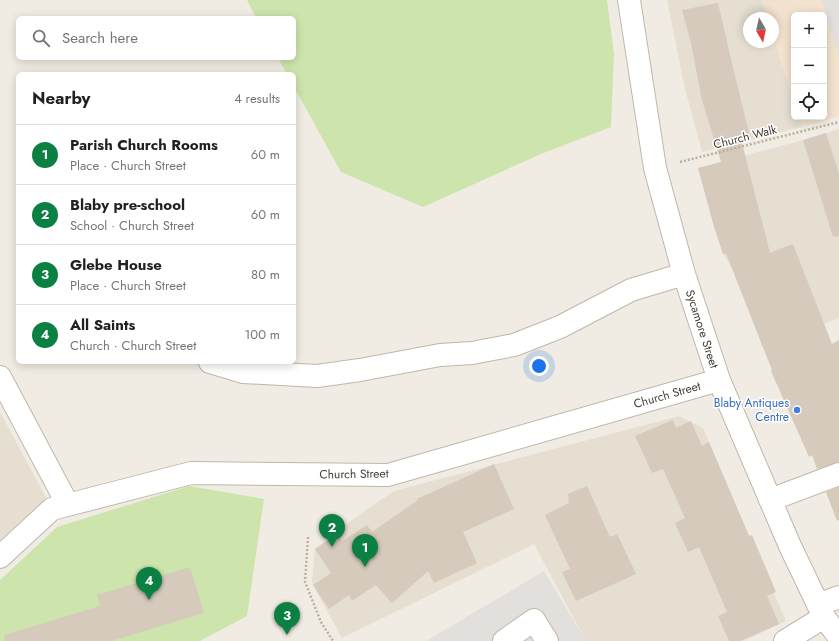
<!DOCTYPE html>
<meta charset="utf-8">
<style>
body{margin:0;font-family:Jost,sans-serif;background:#f2f2f2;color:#202124}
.controls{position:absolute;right:12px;top:12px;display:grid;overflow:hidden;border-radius:6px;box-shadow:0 2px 10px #0003}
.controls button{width:36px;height:36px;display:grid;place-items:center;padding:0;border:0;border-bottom:1px solid #e0e0e0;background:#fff;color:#202124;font:20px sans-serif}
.compass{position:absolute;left:743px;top:12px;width:36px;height:36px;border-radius:50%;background:#fff;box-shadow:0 2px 10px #0003;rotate:171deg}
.you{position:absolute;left:539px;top:366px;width:14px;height:14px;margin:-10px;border:3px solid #fff;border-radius:50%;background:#1a73e8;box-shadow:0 0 0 6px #1a73e833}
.badge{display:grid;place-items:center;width:26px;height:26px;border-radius:50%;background:#0b8043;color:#fff;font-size:13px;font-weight:700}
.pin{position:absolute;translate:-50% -33px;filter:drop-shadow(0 1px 2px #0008)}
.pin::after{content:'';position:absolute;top:21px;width:14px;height:12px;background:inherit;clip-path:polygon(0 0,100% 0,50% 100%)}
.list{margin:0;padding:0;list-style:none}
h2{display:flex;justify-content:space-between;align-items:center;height:52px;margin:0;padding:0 16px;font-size:17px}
h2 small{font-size:13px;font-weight:400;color:#757577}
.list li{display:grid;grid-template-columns:26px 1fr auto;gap:12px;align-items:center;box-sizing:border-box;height:60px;padding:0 16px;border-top:1px solid #e0e0e0}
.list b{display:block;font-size:15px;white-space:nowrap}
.list p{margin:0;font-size:13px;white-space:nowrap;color:#757577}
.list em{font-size:13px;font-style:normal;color:#757577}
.icon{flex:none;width:22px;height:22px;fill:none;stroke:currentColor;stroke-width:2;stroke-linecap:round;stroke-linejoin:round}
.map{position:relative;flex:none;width:839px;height:641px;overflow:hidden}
.search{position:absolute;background:#fff;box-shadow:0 2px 10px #0003;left:16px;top:16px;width:280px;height:44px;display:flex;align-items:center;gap:10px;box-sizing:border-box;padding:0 14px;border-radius:6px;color:#757577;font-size:15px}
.panel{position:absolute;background:#fff;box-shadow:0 2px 10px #0003;left:16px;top:72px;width:280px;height:292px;border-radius:6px}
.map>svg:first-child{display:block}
.residential{fill:#e5ded1}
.commercial{fill:#f3e2ce}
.green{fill:#cde5ac}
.parking{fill:#e2dfdc}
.building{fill:#d5cabc}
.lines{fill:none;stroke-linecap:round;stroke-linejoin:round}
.minor-casing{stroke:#bfb7a9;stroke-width:24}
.path{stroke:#beaf98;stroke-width:2.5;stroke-dasharray:2 2;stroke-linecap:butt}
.minor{stroke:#fff;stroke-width:22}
.shop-dot{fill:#3f7fe0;stroke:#fff;stroke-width:1.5}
.labels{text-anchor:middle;stroke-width:3;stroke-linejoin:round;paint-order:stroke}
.street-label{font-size:12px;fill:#433c34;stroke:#fff}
.shop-label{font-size:12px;fill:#366cbe;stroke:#fff;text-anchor:end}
</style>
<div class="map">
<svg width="839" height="641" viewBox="0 0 839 641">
<rect width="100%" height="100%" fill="#f1ece3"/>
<!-- residential -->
<path class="residential" d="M 667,0 L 762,0 L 768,18 L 749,18 L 749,42 L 773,42 L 773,35 L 794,102 L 794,117 L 799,117 L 802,127 L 702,152 L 684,85 Z
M 839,129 L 839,318 L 763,348 L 732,268 L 723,254 L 698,168 L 803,140 Z
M 0,412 L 50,505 L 0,546 Z
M 679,416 L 703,428 L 786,621 L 744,641 L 586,641 L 534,544 L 342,638 L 313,585 L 312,580 L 315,549 L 356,517 L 394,491 Z"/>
<!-- commercial -->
<path class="commercial" d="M 762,0 L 839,0 L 839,116 L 802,127 L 799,117 L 824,117 L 824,15 L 794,15 L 794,102 L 773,35 L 773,18 L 768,18 Z"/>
<!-- green -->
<path class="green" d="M 247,0 L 607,0 L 614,54 L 611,127 L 541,154 L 423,207 L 341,172 L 294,87 L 294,74 L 287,74 L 278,58 L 294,58 L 294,18 L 256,18 Z
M 189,486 L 264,499 L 247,616 L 200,641 L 0,641 L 0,580 L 57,527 Z"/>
<!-- parking -->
<path class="parking" d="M 822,0 L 839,0 L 839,58 Z
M 544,571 L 586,641 L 426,641 Z"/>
<!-- building -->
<path class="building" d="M 718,3 L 735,76 L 750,137 L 741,139 L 770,253 L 793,244 L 832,344 L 839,340 L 839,462 L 817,469 L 812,455 L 809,457 L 771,371 L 772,370 L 726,253 L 723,254 L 714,227 L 698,168 L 721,162 L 702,100 L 691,43 L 682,10 Z
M 826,133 L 839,174 L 839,236 L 833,237 L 803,140 Z
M 673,420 L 676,428 L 691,421 L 702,446 L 709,442 L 749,536 L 752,535 L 776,592 L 767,596 L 779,624 L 740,641 L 729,641 L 718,616 L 727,612 L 699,547 L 688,552 L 675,523 L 685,518 L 663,469 L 652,473 L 635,436 Z
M 494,464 L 514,509 L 463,532 L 477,563 L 434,583 L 428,571 L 392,603 L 376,585 L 352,601 L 349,595 L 329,609 L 313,585 L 331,573 L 315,549 L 337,534 L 342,541 L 367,525 L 372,532 L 418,500 L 417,499 Z
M 587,486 L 610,537 L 617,534 L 636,574 L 576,601 L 562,572 L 570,569 L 545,515 L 569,503 L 568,494 Z
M 839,487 L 839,520 L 837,521 L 826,492 Z
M 190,567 L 204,613 L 112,641 L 5,641 L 4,635 L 100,606 L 97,595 Z"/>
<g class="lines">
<defs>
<path id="minor" d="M 629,0 L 655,168 L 684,274 L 719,380 L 790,546 L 824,617 L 839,637
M 210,362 L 243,372 L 317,376 L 360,370 L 440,355 L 472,353 L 514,345 L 560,327 L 631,290 L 684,274
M 0,377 L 68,505
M 770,500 L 839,474
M 0,557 L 52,509 L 191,473 L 388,475 L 719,380
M 818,605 L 839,597
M 504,641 L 534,620 L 547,641
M 785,641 L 824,617"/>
</defs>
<!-- minor casing -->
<use href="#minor" class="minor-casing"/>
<!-- path -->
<path class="path" d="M 680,162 L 839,122
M 308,537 L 305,582 L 321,622 L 333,641"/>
<!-- minor -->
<use href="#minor" class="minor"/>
</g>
<!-- markers -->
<circle class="shop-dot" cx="797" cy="410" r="4"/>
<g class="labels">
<!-- street labels -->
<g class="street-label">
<text transform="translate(745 137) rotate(-14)" y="4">Church Walk</text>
<text transform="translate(702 329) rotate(72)" y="4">Sycamore Street</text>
<text transform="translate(667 395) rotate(-16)" y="4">Church Street</text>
<text transform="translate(354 474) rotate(-1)" y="4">Church Street</text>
</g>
<!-- shop labels -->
<g class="shop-label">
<text x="789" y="407">Blaby Antiques<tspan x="789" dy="14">Centre</tspan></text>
</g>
</g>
</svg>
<div class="controls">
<button>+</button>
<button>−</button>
<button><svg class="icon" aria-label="locate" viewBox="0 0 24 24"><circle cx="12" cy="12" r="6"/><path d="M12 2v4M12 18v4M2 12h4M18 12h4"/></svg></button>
</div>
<svg class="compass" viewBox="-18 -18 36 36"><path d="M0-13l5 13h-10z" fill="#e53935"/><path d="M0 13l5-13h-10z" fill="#757577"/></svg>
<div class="you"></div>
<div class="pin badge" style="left:365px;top:567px">1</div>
<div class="pin badge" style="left:332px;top:547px">2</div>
<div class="pin badge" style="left:287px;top:635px">3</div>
<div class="pin badge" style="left:149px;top:600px">4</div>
<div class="search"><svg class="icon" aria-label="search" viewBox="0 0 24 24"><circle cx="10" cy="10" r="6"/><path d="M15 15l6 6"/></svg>Search here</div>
<section class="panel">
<h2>Nearby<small>4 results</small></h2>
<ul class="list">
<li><span class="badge">1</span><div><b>Parish Church Rooms</b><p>Place · Church Street</p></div><em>60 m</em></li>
<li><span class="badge">2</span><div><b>Blaby pre-school</b><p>School · Church Street</p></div><em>60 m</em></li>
<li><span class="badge">3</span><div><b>Glebe House</b><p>Place · Church Street</p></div><em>80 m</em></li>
<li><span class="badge">4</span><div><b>All Saints</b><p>Church · Church Street</p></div><em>100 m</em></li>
</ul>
</section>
</div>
